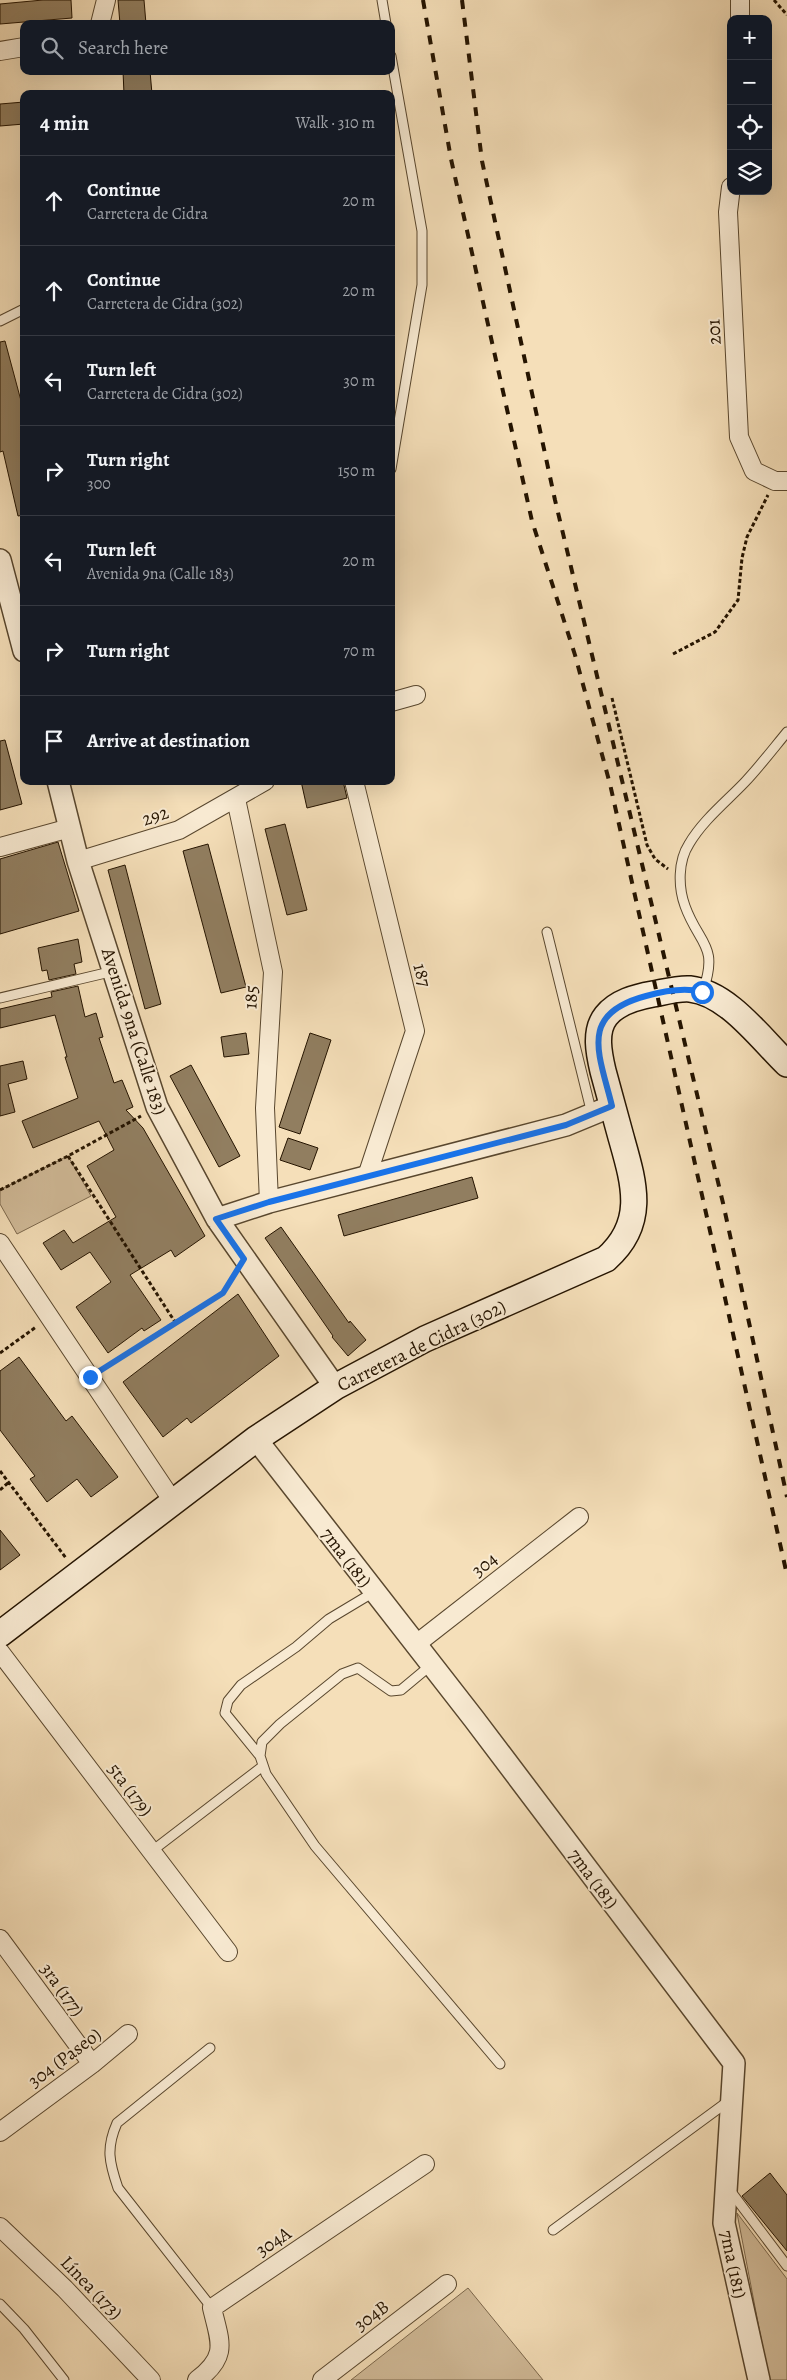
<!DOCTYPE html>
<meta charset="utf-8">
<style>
body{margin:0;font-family:Alegreya,serif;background:#242831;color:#f1f3f6}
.controls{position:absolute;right:15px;top:15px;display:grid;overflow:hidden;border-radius:10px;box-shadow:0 5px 20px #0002}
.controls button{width:45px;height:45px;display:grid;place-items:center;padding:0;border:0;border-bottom:1px solid #363941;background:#171b24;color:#f1f3f6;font:25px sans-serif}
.stop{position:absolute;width:15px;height:15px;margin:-11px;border:4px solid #1a73e8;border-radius:50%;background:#fff}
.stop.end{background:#1a73e8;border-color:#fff;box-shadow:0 1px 5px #0008}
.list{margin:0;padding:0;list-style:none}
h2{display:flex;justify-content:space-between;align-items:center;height:65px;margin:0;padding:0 20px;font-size:21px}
h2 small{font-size:16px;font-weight:400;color:#9ea1a6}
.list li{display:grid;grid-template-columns:32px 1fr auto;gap:15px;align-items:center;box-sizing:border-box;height:90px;padding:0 20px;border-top:1px solid #363941}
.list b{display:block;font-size:19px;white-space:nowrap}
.list p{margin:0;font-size:16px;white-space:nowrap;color:#9ea1a6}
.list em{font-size:16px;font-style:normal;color:#9ea1a6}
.icon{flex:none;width:28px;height:28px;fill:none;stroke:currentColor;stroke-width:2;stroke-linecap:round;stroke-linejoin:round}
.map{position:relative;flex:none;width:787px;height:2380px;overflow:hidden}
.search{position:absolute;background:#171b24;box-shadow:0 5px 20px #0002;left:20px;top:20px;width:375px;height:55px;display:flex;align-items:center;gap:12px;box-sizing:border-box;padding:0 18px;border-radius:10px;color:#9ea1a6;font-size:19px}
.panel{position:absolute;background:#171b24;box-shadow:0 5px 20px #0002;left:20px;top:90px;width:375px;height:695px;border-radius:10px}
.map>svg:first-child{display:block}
.green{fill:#d2bc9a;stroke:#7c684d}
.building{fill:#917e60;stroke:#251400}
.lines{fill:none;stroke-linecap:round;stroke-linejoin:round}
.service-casing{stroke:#59472e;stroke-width:11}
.minor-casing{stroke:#59472e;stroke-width:20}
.tertiary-casing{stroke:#59472e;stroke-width:24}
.secondary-casing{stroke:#251400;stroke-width:28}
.path{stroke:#251400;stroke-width:3;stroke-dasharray:4 2.5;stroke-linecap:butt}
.service{stroke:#f8ead2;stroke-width:9}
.minor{stroke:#f8ead2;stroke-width:18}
.tertiary{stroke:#f8ead2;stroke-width:21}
.secondary{stroke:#f8ead2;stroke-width:25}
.rail{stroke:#251400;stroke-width:4;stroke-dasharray:9 9;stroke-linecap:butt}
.route{stroke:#1a73e8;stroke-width:6}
.labels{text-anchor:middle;stroke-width:4;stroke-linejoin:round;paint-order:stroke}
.street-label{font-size:19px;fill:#251400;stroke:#f8ead2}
</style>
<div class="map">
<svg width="787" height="2380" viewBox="0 0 787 2380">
<rect width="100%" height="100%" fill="#f5dfb9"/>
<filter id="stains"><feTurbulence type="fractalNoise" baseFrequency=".004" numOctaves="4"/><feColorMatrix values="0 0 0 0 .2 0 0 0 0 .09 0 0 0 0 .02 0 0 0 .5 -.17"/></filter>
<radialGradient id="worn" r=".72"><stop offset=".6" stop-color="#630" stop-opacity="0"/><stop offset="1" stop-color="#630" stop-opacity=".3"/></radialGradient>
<!-- green -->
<path class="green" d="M 68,1156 L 91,1196 L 17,1234 L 0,1204 L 0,1190 Z
M 737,2213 L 787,2279 L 787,2380 L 769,2380 Z
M 468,2288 L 543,2380 L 351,2380 Z"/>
<!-- building -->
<path class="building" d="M 43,0 L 71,0 L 72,18 L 0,24 L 0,4 Z
M 118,0 L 144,0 L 146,24 L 120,24 Z
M 123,71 L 150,71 L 152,94 L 124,94 Z
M 24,102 L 24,124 L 0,126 L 0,104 Z
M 5,341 L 24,412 L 24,515 L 18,516 L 3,451 L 0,452 L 0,342 Z
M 5,740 L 22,804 L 0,810 L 0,741 Z
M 301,781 L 343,781 L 347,798 L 307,808 Z
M 285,824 L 307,910 L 287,915 L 265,829 Z
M 58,842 L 79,911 L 0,934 L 0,859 Z
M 208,844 L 246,987 L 221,993 L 183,851 Z
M 125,865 L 161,1004 L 145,1009 L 108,870 Z
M 78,939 L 82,962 L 74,964 L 76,974 L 49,980 L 47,970 L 42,971 L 38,948 Z
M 78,986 L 85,1017 L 96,1013 L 103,1037 L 99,1038 L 114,1083 L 122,1080 L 133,1107 L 126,1110 L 143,1128 L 205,1236 L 175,1257 L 171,1250 L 130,1275 L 161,1320 L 144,1331 L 142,1328 L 108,1353 L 76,1307 L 111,1282 L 90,1252 L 61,1270 L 43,1243 L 64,1230 L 73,1243 L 116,1217 L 87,1166 L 114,1150 L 99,1121 L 33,1148 L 22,1121 L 78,1098 L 65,1057 L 67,1057 L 55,1015 L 0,1028 L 0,1009 L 52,997 L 51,992 Z
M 246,1033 L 249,1054 L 224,1057 L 221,1037 Z
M 310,1033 L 331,1040 L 300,1134 L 279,1127 Z
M 23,1061 L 27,1079 L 8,1084 L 15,1112 L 0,1116 L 0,1066 Z
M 191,1065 L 240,1156 L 219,1167 L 170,1076 Z
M 288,1138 L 318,1148 L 310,1170 L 280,1160 Z
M 472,1177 L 478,1198 L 344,1236 L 338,1215 Z
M 281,1227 L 349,1323 L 350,1321 L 366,1340 L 348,1356 L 332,1337 L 333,1336 L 265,1238 Z
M 238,1294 L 279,1356 L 191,1423 L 187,1418 L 163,1437 L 123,1382 Z
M 19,1357 L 66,1421 L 72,1416 L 118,1477 L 91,1497 L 77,1479 L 47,1502 L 30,1479 L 35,1476 L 0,1430 L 0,1371 Z
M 0,1530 L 20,1555 L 0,1570 Z
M 770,2173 L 787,2195 L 787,2251 L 742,2196 Z"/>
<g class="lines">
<defs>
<path id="service" d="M 382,0 L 386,24
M 391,56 L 422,231 L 422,285 L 391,469
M 0,321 L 24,309
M 547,932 L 592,1114
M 703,991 C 719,944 699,945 685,906 C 678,887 678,861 689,844 C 703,820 727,801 745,782 C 760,766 773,749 787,732
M 0,998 L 114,971
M 431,1665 L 401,1690 L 391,1691 L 358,1668 L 342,1674 L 280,1724 L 262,1742 L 260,1756 L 266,1774 L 315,1846 L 500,2064
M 260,1756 L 225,1713 L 228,1701 L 241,1685 L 296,1647 L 329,1619 L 374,1592
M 152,1851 L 263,1766
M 210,2048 L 117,2123 C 106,2148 109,2162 118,2188 L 212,2308
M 729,2189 L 787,2266
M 553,2230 L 730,2100
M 0,2304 L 24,2329 L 64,2380"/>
<path id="minor" d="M 740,19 L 740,0
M 100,24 L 106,0
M 0,51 L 24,47
M 731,187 L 728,212 L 739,437 L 754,471 L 775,481 L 787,481
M 391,702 L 416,695
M 354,781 L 415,1031 L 367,1176
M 236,799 L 273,972 L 265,1108 L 269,1202
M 0,847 L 70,828
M 78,861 L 179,830 L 265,781
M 0,1243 L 174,1503
M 415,1645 L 579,1517
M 0,1652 L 228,1952
M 0,1939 L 92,2064
M 0,2132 L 92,2064 L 128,2034
M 0,2227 L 65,2289 L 151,2380
M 197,2380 C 229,2356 220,2342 212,2308 L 425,2164
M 322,2380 L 447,2284"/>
<path id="tertiary" d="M 0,560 L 24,651
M 58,781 L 78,861 L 157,1107 L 217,1219 L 335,1387
M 217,1219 L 269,1202 L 566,1125 L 612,1106
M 256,1439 L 474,1719 L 734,2063 L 724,2223 L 759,2380"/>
<path id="secondary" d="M 0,1634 L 256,1439 L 335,1387 L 425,1339 L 606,1259 C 647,1223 634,1183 621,1137 C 615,1115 609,1093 603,1071 C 599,1054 594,1031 606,1016 C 617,1002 636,997 653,994 C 664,992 679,988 690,989 C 728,993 761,1039 787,1064"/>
</defs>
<!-- service casing -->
<use href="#service" class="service-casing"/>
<!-- minor casing -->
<use href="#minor" class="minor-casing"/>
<!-- tertiary casing -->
<use href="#tertiary" class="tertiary-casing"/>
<!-- secondary casing -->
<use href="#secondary" class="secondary-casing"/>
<!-- path -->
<path class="path" d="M 774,0 L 787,15
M 673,654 L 715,632 L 738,600 L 742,558 L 747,537 L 768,495
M 612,698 L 647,845 L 655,859 L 668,869
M 68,1156 L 175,1322 L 103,1369
M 0,1190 L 68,1156 L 141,1116
M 175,1322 L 223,1293 L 234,1275
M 0,1353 L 36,1327
M 0,1471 L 66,1558
M 0,1490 L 9,1482"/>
<!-- service -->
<use href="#service" class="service"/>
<!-- minor -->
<use href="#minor" class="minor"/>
<!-- tertiary -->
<use href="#tertiary" class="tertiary"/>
<!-- secondary -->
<use href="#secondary" class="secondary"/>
<!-- rail -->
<path class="rail" d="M 423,0 L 451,159 L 532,521 L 575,655 L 610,784 L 787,1575
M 462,0 L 482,161 L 555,500 L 723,1203 L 787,1497"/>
</g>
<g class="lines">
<!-- route -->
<path class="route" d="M 90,1377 L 223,1293 L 244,1259 L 216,1219 L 269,1202 L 566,1125 L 612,1106 C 599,1053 578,1014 646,996 C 664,991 684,987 702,992"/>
</g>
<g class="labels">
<!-- street labels -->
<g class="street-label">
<text transform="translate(713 332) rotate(-93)" y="7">201</text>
<text transform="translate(155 815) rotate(-18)" y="7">292</text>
<text transform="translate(423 975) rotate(76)" y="7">187</text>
<text transform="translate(250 997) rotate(-86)" y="7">185</text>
<text transform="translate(135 1031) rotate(72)" y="7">Avenida 9na (Calle 183)</text>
<text transform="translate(421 1345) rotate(-26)" y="7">Carretera de Cidra (302)</text>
<text transform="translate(347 1557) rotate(52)" y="7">7ma (181)</text>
<text transform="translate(484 1564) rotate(-38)" y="7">304</text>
<text transform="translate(131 1789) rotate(53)" y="7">5ta (179)</text>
<text transform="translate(594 1878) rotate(53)" y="7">7ma (181)</text>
<text transform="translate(63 1989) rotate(54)" y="7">3ra (177)</text>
<text transform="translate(64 2057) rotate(-37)" y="7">304 (Paseo)</text>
<text transform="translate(273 2241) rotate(-34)" y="7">304A</text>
<text transform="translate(734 2264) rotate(78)" y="7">7ma (181)</text>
<text transform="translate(92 2287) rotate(46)" y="7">Línea (173)</text>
<text transform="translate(371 2315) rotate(-37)" y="7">304B</text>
</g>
</g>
<rect width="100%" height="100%" filter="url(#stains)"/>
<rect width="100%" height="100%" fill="url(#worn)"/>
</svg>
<div class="controls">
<button>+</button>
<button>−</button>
<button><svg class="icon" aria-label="locate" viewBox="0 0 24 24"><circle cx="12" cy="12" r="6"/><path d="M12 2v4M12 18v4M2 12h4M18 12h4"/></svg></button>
<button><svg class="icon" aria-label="layers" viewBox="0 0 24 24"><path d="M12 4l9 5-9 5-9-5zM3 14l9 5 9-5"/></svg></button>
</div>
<div class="stop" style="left:702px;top:992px"></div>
<div class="stop end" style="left:90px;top:1377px"></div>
<div class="search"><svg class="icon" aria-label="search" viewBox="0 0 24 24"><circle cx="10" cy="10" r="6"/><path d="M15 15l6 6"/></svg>Search here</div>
<section class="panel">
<h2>4 min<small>Walk · 310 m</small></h2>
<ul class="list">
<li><svg class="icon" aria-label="ahead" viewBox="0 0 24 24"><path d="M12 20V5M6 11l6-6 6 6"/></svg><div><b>Continue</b><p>Carretera de Cidra</p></div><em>20 m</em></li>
<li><svg class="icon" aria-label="ahead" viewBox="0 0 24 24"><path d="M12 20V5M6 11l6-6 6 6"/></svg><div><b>Continue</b><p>Carretera de Cidra (302)</p></div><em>20 m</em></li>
<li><svg class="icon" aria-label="left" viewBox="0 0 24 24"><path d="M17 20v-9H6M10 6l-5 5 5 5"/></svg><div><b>Turn left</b><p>Carretera de Cidra (302)</p></div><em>30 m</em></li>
<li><svg class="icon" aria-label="right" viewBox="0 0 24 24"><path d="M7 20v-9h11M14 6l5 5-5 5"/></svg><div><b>Turn right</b><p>300</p></div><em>150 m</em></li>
<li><svg class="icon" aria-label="left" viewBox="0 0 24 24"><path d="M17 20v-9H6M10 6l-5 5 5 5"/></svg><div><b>Turn left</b><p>Avenida 9na (Calle 183)</p></div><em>20 m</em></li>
<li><svg class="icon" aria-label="right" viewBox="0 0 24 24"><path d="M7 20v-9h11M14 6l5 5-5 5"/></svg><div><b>Turn right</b></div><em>70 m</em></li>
<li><svg class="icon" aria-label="arrive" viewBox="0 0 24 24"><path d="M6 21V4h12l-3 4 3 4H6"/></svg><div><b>Arrive at destination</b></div></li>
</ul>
</section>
</div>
